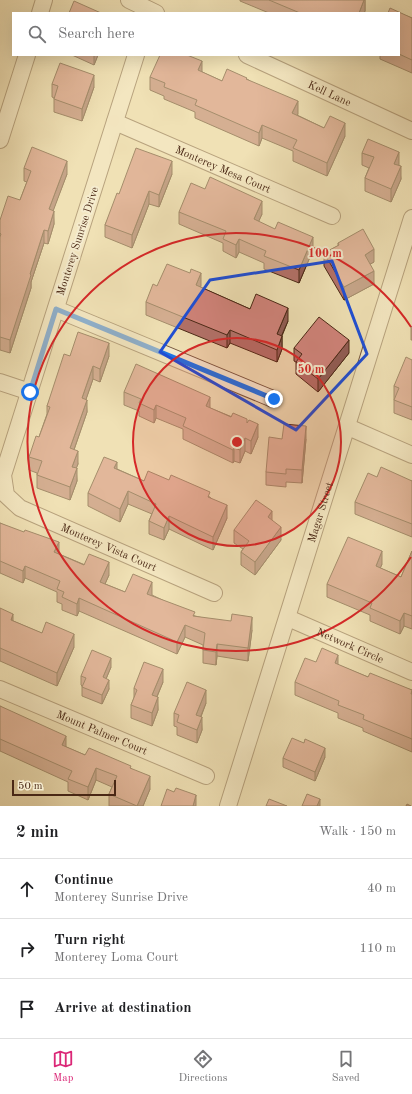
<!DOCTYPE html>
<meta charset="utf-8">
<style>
body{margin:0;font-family:"Old Standard TT",serif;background:#f2f2f2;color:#202124}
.scale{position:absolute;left:12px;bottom:10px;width:104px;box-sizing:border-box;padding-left:4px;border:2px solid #4a2815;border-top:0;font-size:11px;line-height:14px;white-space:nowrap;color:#4a2815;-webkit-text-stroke:3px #f5eccf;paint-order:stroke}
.stop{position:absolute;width:12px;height:12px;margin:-9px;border:3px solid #1a73e8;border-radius:50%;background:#fff}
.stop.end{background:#1a73e8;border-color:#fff;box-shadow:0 1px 4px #0008}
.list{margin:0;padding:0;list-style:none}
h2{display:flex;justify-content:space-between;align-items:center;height:52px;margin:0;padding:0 16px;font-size:17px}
h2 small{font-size:13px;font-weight:400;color:#757577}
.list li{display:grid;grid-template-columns:26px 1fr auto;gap:12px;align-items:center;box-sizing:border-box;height:60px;padding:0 16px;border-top:1px solid #e0e0e0}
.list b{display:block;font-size:15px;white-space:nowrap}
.list p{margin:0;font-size:13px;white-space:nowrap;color:#757577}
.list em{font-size:13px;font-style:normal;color:#757577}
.icon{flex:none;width:22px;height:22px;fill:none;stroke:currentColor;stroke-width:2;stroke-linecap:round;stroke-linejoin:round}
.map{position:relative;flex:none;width:412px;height:806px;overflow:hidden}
.search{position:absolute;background:#fff;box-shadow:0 4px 16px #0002;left:12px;right:12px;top:12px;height:44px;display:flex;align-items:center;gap:10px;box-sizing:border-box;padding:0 14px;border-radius:0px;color:#757577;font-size:15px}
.sheet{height:232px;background:#fff}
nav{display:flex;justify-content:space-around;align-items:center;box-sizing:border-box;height:56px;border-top:1px solid #e0e0e0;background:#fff;font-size:11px;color:#757577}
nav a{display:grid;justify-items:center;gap:2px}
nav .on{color:#db2777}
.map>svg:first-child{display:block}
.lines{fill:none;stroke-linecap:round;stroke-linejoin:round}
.minor-casing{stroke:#74563d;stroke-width:18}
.minor{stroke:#f5eccf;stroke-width:16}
.wall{fill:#b37169;stroke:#4a2815}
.shaded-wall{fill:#925c55;stroke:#4a2815}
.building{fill:#d0837a;stroke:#4a2815}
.route{stroke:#1a73e8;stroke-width:5}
.marked{fill:none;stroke:#1d4ed8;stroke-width:3;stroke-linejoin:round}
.ring{fill:none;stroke:#d62828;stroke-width:2}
.labels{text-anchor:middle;stroke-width:4;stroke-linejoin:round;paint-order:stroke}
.street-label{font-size:11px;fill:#4a2815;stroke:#f5eccf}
.centre{fill:#d62828;stroke:#f5eccf;stroke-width:2}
.ring-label{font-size:12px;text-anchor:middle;font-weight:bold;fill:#d62828;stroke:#f5eccf;stroke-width:4;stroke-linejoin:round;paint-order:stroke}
</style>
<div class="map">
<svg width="412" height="806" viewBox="0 0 412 806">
<rect width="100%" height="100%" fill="#f0e1b5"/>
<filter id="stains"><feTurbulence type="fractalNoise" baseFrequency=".005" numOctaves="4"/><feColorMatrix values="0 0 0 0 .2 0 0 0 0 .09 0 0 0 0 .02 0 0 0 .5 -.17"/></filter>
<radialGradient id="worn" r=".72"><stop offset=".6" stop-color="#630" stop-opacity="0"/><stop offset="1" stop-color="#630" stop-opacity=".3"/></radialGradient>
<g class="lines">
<defs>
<g id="minor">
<path d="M 129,0 L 156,13"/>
<path d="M 40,13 L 44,0"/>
<path id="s1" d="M 136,55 L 3,475 L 6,495 L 20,508 L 214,593"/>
<path id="s2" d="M 247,55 L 412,131"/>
<path id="s3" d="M 115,122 L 332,216"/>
<path d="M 0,140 L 27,55"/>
<path d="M 56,309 L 273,399"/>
<path d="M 0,382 L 30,392"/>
<path d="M 348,427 L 412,455"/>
<path id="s4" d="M 288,618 L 412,672"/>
<path id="s5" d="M 0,689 L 206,776"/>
<path id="s6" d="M 228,806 L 412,218"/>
</g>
</defs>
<!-- minor casing -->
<use href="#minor" class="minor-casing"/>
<!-- minor -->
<use href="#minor" class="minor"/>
</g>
<!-- wall -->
<path class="wall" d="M 240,0 L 365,0 L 365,11 L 364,13 L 269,13 L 240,1 Z
M 399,13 L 412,18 L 412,73 L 380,59 L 380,55 L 399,55 Z
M 72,55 L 98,55 L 94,65 Z
M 202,72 L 222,81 L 247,79 L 298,114 L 297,115 L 324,128 L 345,136 L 327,176 L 293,161 L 293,151 L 262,138 L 259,146 L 195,118 L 195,112 L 164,99 L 164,96 L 150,90 L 150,77 Z
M 52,84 L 94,87 L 82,121 L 54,112 L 54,98 L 52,97 Z
M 362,153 L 399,165 L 401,179 L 391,202 L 365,191 L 365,178 L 369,168 L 362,165 Z
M 24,168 L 67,174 L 53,210 L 54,224 L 48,244 L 44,243 L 31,282 L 31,288 L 10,353 L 0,350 L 0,220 L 20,200 L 27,182 L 24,181 Z
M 172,174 L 159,207 L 149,204 L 132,248 L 105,237 L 105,225 L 119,194 Z
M 179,212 L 262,214 L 258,222 L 313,250 L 299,283 L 264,269 L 264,263 L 239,252 L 236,258 L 223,251 L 223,243 L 179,224 Z
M 338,243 L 374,262 L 370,264 L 374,284 L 344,300 L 324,266 L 324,253 L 338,246 Z
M 157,286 L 201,286 L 200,287 L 250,309 L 288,321 L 282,336 L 282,349 L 277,362 L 230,343 L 227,348 L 146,315 L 146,302 Z
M 412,326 L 412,340 L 411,340 L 411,327 Z
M 294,348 L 349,353 L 318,392 L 296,374 L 296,362 L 294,361 Z
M 70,356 L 109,356 L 100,382 L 93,379 L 86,399 L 87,412 L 74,450 L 78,464 L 76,468 L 77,481 L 70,500 L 37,488 L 37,473 L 29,470 L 29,457 L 39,437 L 47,414 L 47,406 Z
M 412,360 L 412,420 L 394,413 L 394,386 Z
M 124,392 L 210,408 L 247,423 L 258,437 L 251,454 L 245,451 L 240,463 L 234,461 L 233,463 L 183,439 L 183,429 L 156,418 L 154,423 L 139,416 L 139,411 L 124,405 Z
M 282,439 L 306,439 L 302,483 L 286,482 L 286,487 L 266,485 L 266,472 Z
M 117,469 L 144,481 L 210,497 L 227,518 L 213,550 L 169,529 L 164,540 L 149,534 L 149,521 L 152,514 L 128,504 L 120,522 L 88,506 L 88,493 Z
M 377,477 L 412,481 L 412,537 L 355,514 L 355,502 Z
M 272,520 L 281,540 L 255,575 L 241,565 L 241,552 L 243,549 L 234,543 L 234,530 Z
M 0,523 L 59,554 L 109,575 L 105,584 L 125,592 L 152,595 L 195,616 L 252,630 L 248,661 L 217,656 L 216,665 L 203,663 L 203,645 L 185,637 L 177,654 L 79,611 L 77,616 L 62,610 L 62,604 L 57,602 L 57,592 L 25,578 L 23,583 L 0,573 Z
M 412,551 L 412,629 L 404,626 L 400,634 L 370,621 L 370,615 L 327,597 L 327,584 L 382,564 L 380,568 L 401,577 Z
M 0,609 L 13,621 L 74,647 L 57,686 L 0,661 Z
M 316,662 L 338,665 L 368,677 L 412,690 L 412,752 L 363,731 L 363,728 L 338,718 L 338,713 L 295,695 L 295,682 Z
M 111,667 L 106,679 L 109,689 L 102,704 L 82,696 L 82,686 L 81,685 L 81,676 Z
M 163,682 L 157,697 L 158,710 L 152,726 L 131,718 L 131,705 L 134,698 L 134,688 Z
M 206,703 L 201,717 L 202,730 L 197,743 L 177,735 L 177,727 L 174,726 L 174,713 Z
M 0,706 L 66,747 L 85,755 L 131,768 L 150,789 L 143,806 L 109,806 L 109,794 L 112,787 L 96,780 L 88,800 L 68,791 L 68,782 L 0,751 Z
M 325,757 L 315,781 L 283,767 L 283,758 Z"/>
<!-- shaded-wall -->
<path class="shaded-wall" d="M 364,0 L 365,0 L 365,11 L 364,13 L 359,13 Z
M 94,55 L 98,55 L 94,65 Z
M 202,61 L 202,74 L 198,70 Z
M 94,75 L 94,87 L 82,121 L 82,109 Z
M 298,101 L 298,114 L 292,126 L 292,113 Z
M 345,123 L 345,136 L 327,176 L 327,163 Z
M 262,125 L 262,138 L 259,146 L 259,133 Z
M 399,152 L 399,165 L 394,176 L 394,164 Z
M 67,161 L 67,174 L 49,222 L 49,209 Z
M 172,161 L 172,174 L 159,207 L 159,195 Z
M 401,166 L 401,179 L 391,202 L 391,189 Z
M 149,191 L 149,204 L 132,248 L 132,235 Z
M 262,201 L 262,214 L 254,232 L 254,219 Z
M 54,211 L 54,224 L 48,244 L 48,231 Z
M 44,230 L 44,243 L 31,282 L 31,288 L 10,353 L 10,340 L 30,274 Z
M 313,237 L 313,250 L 299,283 L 299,270 Z
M 239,239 L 239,252 L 236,258 L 236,245 Z
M 374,249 L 374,262 L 365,267 L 365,255 Z
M 374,271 L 374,284 L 344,300 L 344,287 Z
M 201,273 L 201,286 L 196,298 L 196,285 Z
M 288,308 L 288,321 L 277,346 L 277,334 Z
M 230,330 L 230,343 L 227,348 L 227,335 Z
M 282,336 L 282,349 L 277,362 L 277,350 Z
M 349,340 L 349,353 L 318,392 L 318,379 Z
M 109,343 L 109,356 L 100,382 L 100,369 Z
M 93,366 L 93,379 L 82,411 L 82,398 Z
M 210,397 L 210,410 L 206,406 Z
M 87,400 L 87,412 L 70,461 L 70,448 Z
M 156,405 L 156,418 L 154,423 L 154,410 Z
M 258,424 L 258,437 L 251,454 L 251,441 Z
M 306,426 L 306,439 L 302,483 L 302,470 Z
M 245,438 L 245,451 L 240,463 L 240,450 Z
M 234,448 L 234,461 L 233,463 L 233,450 Z
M 78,451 L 78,464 L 72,479 L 72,467 Z
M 117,462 L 117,475 L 114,468 Z
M 77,468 L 77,481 L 70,500 L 70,487 Z
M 128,491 L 128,504 L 120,522 L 120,509 Z
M 227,505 L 227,518 L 213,550 L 213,537 Z
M 272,511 L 272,524 L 268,517 Z
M 169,516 L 169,529 L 164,540 L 164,528 Z
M 281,527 L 281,540 L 255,575 L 255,562 Z
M 59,542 L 59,555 L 54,552 Z
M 382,551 L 382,564 L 376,579 L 376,566 Z
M 109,562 L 109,575 L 100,595 L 100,582 Z
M 25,566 L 25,578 L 23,583 L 23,571 Z
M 152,582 L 152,595 L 147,606 L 147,594 Z
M 79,598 L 79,611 L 77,616 L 77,604 Z
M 404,613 L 404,626 L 400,634 L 400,621 Z
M 13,614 L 13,627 L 11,620 Z
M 252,617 L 252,630 L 248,661 L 248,648 Z
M 185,625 L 185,637 L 177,654 L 177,642 Z
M 74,634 L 74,647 L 57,686 L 57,673 Z
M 217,644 L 217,656 L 216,665 L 216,652 Z
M 338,655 L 338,668 L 335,663 Z
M 111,658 L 111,667 L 103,686 L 103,677 Z
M 163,669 L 163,682 L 152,708 L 152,695 Z
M 109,680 L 109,689 L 102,704 L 102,695 Z
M 206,690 L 206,703 L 196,728 L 196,715 Z
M 158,697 L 158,710 L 152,726 L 152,713 Z
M 202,717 L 202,730 L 197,743 L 197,730 Z
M 66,736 L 66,748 L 62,745 Z
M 325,748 L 325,757 L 315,781 L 315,772 Z
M 96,768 L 96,780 L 88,800 L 88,787 Z
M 150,776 L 150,789 L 143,806 L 137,806 Z
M 196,795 L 196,806 L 193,806 Z
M 320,799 L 320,806 L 317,806 Z"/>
<!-- building -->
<path class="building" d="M 269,0 L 364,0 L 359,13 L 300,13 Z
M 74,1 L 101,13 L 69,13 Z
M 390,8 L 412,18 L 412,60 L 399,54 L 399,13 L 388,13 Z
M 160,55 L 187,55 L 202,61 L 198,70 L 222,81 L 227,69 L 247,78 L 246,79 L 298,101 L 292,113 L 324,128 L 330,116 L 345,123 L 327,163 L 293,148 L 297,140 L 262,125 L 259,133 L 195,105 L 197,100 L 164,87 L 165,83 L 150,77 Z
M 60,63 L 94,75 L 82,109 L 54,99 L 58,86 L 52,84 Z
M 368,139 L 399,152 L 394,164 L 401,166 L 391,189 L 365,178 L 374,157 L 362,153 Z
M 32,147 L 67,161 L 49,209 L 54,211 L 48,231 L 44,230 L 30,274 L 31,275 L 10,340 L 0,337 L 0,237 L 1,234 L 0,233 L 0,220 L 8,196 L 20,200 L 31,171 L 24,168 Z
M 136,148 L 172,161 L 159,195 L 149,191 L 132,235 L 105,225 L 117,193 L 119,194 Z
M 210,177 L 262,201 L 254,219 L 275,229 L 278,222 L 313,237 L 299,270 L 264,256 L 266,251 L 239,239 L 236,245 L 223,239 L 226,231 L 179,212 L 191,183 L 205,189 Z
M 363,229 L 374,249 L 365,255 L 374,271 L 344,287 L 324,253 L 339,245 L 338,243 Z
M 167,264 L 190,273 L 191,269 L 201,273 L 196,285 L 250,309 L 256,294 L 288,308 L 277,334 L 282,336 L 277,350 L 230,330 L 227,335 L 146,302 L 153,284 L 157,286 Z
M 319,317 L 349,340 L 318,379 L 296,362 L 302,354 L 294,348 Z
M 78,332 L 109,343 L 100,369 L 93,366 L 82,398 L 87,400 L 70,448 L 78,451 L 72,467 L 77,468 L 70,487 L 37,475 L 42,461 L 29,457 L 36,436 L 39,437 L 50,407 L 47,406 L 64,354 L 70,356 Z
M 406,357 L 412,360 L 412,407 L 394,400 L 399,388 L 394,386 Z
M 136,364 L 210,397 L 206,406 L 231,417 L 233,413 L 247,419 L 247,423 L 249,420 L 258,424 L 251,441 L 245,438 L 240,450 L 234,448 L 233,450 L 183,426 L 186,418 L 156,405 L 154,410 L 139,403 L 141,399 L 124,392 Z
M 284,424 L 306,426 L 302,470 L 286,469 L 286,474 L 266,472 L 269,437 L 282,439 Z
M 104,457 L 117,462 L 114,468 L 144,481 L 148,471 L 169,480 L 171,475 L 210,492 L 208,497 L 227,505 L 213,537 L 169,516 L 164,528 L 149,521 L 156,504 L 128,491 L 120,509 L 88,493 Z
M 381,467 L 412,481 L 412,524 L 355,502 L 368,473 L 377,477 Z
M 256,500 L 272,511 L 268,517 L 281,527 L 255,562 L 241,552 L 249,541 L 234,530 Z
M 0,523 L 24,532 L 25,530 L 59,542 L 54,552 L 84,565 L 89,554 L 109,562 L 100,582 L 125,592 L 133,574 L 152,582 L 147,594 L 195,612 L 193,616 L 231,621 L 232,614 L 252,617 L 248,648 L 217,644 L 216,652 L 203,650 L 205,633 L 185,625 L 177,642 L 79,598 L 77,604 L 62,597 L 64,592 L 57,589 L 60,581 L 25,566 L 23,571 L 0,561 Z
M 348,537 L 382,551 L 376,566 L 401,577 L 412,551 L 412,616 L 404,613 L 400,621 L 370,608 L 372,603 L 327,584 Z
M 0,608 L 13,614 L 11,620 L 42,633 L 46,622 L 74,634 L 57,673 L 0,648 Z
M 322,648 L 338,655 L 335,663 L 368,677 L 370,673 L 412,690 L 411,694 L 412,694 L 412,739 L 363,719 L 364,715 L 338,705 L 339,701 L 295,682 L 305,658 L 316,662 Z
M 92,650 L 111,658 L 103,677 L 109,680 L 102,695 L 82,687 L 86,678 L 81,676 Z
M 144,662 L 163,669 L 152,695 L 158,697 L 152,713 L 131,705 L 137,690 L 134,688 Z
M 187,682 L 206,690 L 196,715 L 202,717 L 197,730 L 177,722 L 179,715 L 174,713 Z
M 0,706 L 66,736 L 62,745 L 85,755 L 89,748 L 131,766 L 130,768 L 150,776 L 137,806 L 109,794 L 117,776 L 96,768 L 88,787 L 68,779 L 72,771 L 0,739 Z
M 292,738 L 304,743 L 305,739 L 325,748 L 315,772 L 283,758 Z
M 176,788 L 196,795 L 193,806 L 161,806 L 167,789 L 174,792 Z
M 307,794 L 320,799 L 317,806 L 302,806 Z
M 269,799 L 287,806 L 266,806 Z
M 407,804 L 411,806 L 406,806 Z"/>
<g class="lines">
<!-- route -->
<path class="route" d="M 30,392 L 56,309 L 274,399"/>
</g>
<!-- marked area -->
<path d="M0 0H412V806H0ZM 332,261 L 367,354 L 296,430 L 160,352 L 210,280 Z" fill="#f0e1b5" fill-opacity=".55" fill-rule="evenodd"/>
<path class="marked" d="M 332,261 L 367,354 L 296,430 L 160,352 L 210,280 Z"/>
<!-- distance rings -->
<circle cx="237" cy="442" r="104" fill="#d62828" fill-opacity=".12"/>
<g class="ring">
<circle cx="237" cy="442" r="104"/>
<path d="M411 557A209 209 0 1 1 411 327"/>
</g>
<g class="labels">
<!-- street labels -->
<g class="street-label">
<text dy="4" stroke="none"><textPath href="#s2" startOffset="91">Kell Lane</textPath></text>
<text dy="4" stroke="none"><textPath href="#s3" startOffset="118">Monterey Mesa Court</textPath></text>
<text transform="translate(77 241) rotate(-72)" y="4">Monterey Sunrise Drive</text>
<text dy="4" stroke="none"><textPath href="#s6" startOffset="308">Magar Street</textPath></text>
<text dy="4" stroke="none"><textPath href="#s1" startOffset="577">Monterey Vista Court</textPath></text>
<text dy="4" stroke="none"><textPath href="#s4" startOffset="68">Network Circle</textPath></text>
<text dy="4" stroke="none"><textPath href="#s5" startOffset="111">Mount Palmer Court</textPath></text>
</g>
</g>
<circle cx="237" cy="442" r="6" class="centre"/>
<g class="ring-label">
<text x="325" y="257">100 m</text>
<text x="311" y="373">50 m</text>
</g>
<rect width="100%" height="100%" filter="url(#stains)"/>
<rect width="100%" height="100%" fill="url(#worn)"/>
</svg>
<div class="scale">50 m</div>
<div class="stop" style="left:30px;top:392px"></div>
<div class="stop end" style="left:274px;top:399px"></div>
<div class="search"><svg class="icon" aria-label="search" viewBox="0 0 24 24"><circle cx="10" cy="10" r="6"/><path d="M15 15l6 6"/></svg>Search here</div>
</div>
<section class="sheet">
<h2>2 min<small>Walk · 150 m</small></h2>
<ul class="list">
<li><svg class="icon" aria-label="ahead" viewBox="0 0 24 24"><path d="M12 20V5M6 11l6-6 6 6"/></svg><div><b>Continue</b><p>Monterey Sunrise Drive</p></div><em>40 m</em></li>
<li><svg class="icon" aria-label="right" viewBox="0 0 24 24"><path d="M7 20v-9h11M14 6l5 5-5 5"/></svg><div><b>Turn right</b><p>Monterey Loma Court</p></div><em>110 m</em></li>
<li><svg class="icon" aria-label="arrive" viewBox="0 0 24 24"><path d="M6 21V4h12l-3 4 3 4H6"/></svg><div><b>Arrive at destination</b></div></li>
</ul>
</section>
<nav>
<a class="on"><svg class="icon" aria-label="map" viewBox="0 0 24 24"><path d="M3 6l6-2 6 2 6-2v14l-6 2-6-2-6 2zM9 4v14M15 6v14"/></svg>Map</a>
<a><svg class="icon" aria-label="directions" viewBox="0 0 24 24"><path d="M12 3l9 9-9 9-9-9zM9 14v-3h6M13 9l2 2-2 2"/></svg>Directions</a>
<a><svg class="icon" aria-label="saved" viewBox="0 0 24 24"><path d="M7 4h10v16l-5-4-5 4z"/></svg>Saved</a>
</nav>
